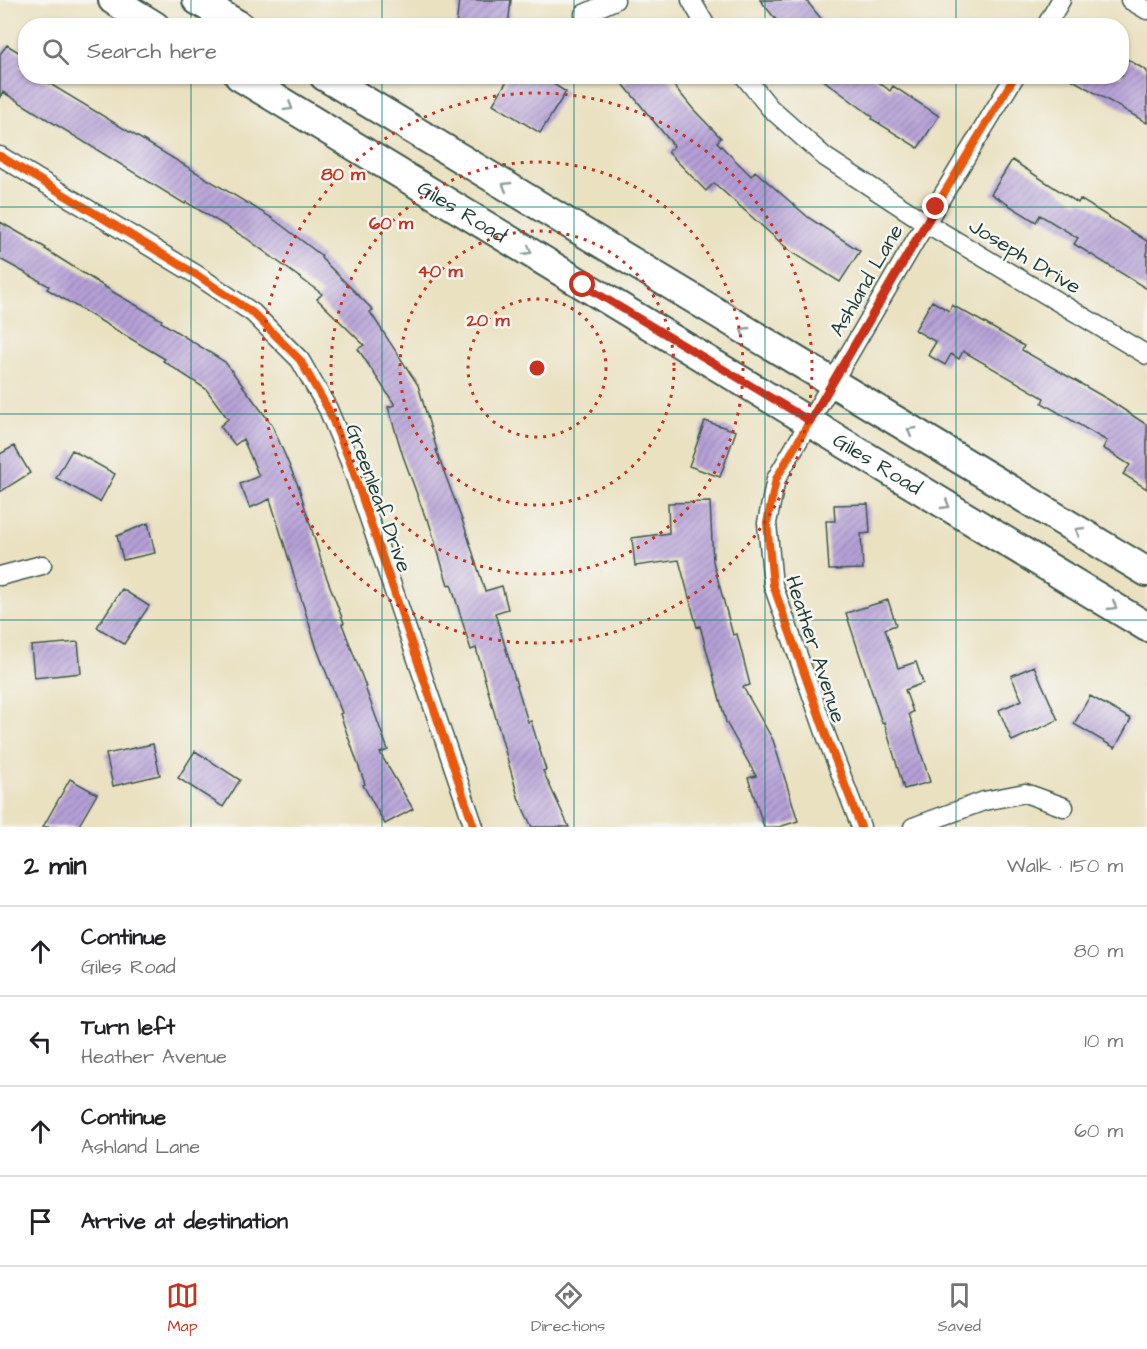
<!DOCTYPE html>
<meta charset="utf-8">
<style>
body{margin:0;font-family:"Architects Daughter",sans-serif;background:#f2f2f2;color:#202124}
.stop{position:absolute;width:18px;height:18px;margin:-14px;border:4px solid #c8321e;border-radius:50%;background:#fff}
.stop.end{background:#c8321e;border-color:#fff;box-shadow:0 2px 6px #0008}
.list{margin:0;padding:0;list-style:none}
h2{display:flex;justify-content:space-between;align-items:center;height:78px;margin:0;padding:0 24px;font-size:26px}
h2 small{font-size:20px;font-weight:400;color:#757577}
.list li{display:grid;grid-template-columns:39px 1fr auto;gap:18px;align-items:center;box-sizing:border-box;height:90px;padding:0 24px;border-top:2px solid #e0e0e0}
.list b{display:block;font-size:22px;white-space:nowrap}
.list p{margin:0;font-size:20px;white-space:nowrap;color:#757577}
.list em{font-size:20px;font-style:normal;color:#757577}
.icon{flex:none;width:33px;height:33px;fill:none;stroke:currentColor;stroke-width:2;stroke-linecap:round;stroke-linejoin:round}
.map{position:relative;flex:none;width:1147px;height:827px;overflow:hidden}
.search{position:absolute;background:#fff;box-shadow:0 2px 4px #0004;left:18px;right:18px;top:18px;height:66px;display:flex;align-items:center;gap:15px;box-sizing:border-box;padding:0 21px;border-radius:24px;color:#757577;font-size:22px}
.sheet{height:438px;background:#fff}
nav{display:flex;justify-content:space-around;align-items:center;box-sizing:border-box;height:84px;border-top:2px solid #e0e0e0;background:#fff;font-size:16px;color:#757577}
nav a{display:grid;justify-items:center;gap:3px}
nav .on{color:#c8321e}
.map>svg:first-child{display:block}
.building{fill:url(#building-hatch)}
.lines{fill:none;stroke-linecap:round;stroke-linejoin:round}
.street-casing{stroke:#3d5649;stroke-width:21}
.primary-casing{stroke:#3d5649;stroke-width:32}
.street{stroke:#fff;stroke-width:18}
.primary{stroke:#fff;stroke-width:28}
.cycleway-casing{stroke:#f6f6f2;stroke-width:11}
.cycleway{stroke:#e8590c;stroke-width:8}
.oneway{stroke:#8f9e9a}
.route{stroke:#c8321e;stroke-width:8}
.grid{fill:none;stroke:#0f766e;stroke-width:1.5;stroke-opacity:0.55}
.ring{fill:none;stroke:#c8321e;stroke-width:3;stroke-dasharray:3 6}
.labels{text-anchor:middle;stroke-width:5;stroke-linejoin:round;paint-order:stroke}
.street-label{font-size:21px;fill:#1f3d34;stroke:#f6f6f2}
.centre{fill:#c8321e;stroke:#f6f6f2;stroke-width:3}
.ring-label{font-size:18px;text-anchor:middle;font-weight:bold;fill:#c8321e;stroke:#f6f6f2;stroke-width:5;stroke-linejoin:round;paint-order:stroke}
</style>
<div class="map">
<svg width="1147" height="827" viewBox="0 0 1147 827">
<defs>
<pattern id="building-hatch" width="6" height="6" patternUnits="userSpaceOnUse" patternTransform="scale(1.5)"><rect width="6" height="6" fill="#b6a0d7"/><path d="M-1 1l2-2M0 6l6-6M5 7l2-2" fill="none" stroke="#9384af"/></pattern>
</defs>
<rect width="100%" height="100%" fill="#f6f6f2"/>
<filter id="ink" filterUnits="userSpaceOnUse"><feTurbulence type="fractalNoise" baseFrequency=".0167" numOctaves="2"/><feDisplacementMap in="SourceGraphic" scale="12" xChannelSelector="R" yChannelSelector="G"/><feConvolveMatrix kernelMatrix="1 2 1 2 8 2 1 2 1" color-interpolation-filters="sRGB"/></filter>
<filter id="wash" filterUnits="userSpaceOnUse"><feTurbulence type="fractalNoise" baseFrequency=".008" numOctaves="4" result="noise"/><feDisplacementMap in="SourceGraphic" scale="24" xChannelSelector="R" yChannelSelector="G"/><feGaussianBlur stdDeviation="1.35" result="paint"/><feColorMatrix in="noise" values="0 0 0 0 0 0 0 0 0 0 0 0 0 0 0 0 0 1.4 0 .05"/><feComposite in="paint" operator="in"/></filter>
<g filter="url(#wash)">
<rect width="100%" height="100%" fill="#eae1c1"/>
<g id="blocks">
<!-- building -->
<path class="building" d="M 459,0 L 511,0 L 508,26 L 456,26 Z
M 760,0 L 806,0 L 827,26 L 781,26 Z
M 7,45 L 25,56 L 19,66 L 26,70 L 26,76 L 37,76 L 272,218 L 322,256 L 321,258 L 373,310 L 370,312 L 418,385 L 437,450 L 436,450 L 465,528 L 485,591 L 502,586 L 508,609 L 495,613 L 528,722 L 531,721 L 546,770 L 543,771 L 569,827 L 532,827 L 519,800 L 476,648 L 471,650 L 451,584 L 448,585 L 428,519 L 426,519 L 403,456 L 388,407 L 395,405 L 358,349 L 364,345 L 317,299 L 322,294 L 246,238 L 186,202 L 185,204 L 3,92 L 0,97 L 0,54 Z
M 1122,56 L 1147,71 L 1147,123 L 1066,76 L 1122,76 Z
M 510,76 L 541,76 L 566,92 L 540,133 L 493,104 Z
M 634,76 L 666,76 L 694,110 L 721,138 L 717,142 L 751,176 L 755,171 L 809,218 L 860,251 L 840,282 L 790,251 L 714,183 L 706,191 L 668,152 L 674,146 L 624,85 Z
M 818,76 L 871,76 L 890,91 L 893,86 L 939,116 L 918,148 L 872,119 L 873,117 Z
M 1012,160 L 1078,203 L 1080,199 L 1147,241 L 1147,289 L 1074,244 L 1078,238 L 1040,215 L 1036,222 L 991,194 Z
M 0,222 L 46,248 L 45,249 L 113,292 L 162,320 L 161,322 L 225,362 L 272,425 L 299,488 L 325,573 L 344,623 L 342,624 L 366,687 L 365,687 L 388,750 L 380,753 L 413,809 L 385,824 L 363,785 L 365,784 L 340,714 L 342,713 L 317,649 L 270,499 L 250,508 L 240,484 L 259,476 L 243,439 L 235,445 L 220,426 L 228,419 L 206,389 L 163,361 L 165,359 L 47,289 L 49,286 L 0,259 Z
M 932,301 L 949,311 L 952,305 L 981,321 L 1024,346 L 1022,350 L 1109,400 L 1147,425 L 1147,489 L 1123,474 L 1130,465 L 1103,448 L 1107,441 L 1042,403 L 1044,398 L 963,351 L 959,359 L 951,354 L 945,365 L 928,355 L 936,342 L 915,330 Z
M 705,421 L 736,431 L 720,477 L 689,466 Z
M 14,446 L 30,473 L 0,492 L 0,454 Z
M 72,450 L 115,474 L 100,502 L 56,478 Z
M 710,502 L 713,562 L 733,635 L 737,634 L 750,685 L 743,687 L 773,740 L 798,821 L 779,827 L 764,827 L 748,778 L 756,776 L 726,722 L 700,626 L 697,627 L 679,560 L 635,566 L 632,538 L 669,533 L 668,503 Z
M 868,504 L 870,533 L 861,534 L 863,569 L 829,570 L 826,521 L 835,521 L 834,505 Z
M 148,523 L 155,553 L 123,560 L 117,536 Z
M 122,589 L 149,606 L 124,644 L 97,627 Z
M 888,600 L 896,625 L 885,629 L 898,668 L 916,662 L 923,683 L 905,690 L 913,712 L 909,714 L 930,782 L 904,789 L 884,722 L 882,723 L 846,613 Z
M 78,642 L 81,673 L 34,678 L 31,646 Z
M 1034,666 L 1058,720 L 1012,741 L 999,710 L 1022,700 L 1011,676 Z
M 1090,696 L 1131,719 L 1115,748 L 1074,724 Z
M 153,744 L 160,775 L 113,786 L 106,754 Z
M 195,751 L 240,780 L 223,807 L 178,778 Z
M 70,779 L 97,794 L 78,827 L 43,827 Z"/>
</g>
</g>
<g filter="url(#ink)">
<use href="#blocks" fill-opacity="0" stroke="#3d5649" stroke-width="1.5"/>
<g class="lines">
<defs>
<path id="street" d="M 691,0 L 706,26
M 1130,0 L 1147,10
M 584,14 L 615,0
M 1046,26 L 1061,0
M 744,76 L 770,108 L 825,157 L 926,223 L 1147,355
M 0,156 L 197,275 L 253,313 L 300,360 L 328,409 L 350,462 L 474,827
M 0,576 L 42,565
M 861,827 L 827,738 L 773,585 L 767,523 L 776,479 L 915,241 L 1015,76
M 913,827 L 984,801 L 1025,793 L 1064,807"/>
<g id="primary">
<path d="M 113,0 L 155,26"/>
<path d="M 197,0 L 240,26"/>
<path id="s1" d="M 239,76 L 1147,627"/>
<path d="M 324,76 L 1147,572"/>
</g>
</defs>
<!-- street casing -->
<use href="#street" class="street-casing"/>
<!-- primary casing -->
<use href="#primary" class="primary-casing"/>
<!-- street -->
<use href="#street" class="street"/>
<!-- primary -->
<use href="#primary" class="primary"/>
<defs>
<path id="cycleway" d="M 0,156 L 197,275 L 253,313 L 300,360 L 328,409 L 350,462 L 474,827
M 861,827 L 827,738 L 773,585 L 767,523 L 776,479 L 915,241 L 1015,76"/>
</defs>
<!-- cycleway casing -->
<use href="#cycleway" class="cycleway-casing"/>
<!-- cycleway -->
<use href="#cycleway" class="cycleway"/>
</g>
<!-- one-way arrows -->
<defs><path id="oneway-chevron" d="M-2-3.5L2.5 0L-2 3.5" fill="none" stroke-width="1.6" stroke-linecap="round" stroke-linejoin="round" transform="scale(1.5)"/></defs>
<g class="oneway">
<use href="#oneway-chevron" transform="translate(289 107) rotate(31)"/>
<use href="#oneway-chevron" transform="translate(506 186) rotate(-149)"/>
<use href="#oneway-chevron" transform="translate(528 251) rotate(31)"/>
<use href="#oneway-chevron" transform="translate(744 331) rotate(-149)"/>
<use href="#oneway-chevron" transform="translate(911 431) rotate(-149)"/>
<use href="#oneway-chevron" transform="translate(946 505) rotate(31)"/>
<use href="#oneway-chevron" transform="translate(1079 531) rotate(-149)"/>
<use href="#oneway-chevron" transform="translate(1113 606) rotate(31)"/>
</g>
</g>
<g class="lines" filter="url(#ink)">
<!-- route -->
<path class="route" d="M 583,285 L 810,421 L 936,207"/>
</g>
<!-- grid -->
<path class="grid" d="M 191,0 L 191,26M 382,0 L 382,26M 574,0 L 574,26M 765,0 L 765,26M 956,0 L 956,26M 191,76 L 191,827M 382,76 L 382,827M 574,76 L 574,827M 765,76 L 765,827M 956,76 L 956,827M 0,207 L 1147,207M 0,414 L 1147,414M 0,620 L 1147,620"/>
<!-- distance rings -->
<g class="ring">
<circle cx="537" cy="368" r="69"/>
<circle cx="537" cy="368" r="137"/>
<circle cx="537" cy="368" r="206"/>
<circle cx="537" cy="368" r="275"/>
</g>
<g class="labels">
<!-- street labels -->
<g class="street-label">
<text dy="7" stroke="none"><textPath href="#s1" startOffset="261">Giles Road</textPath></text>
<text transform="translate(1025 256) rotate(31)" y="7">Joseph Drive</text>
<text transform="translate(866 280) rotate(-60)" y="7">Ashland Lane</text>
<text dy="7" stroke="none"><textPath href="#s1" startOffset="747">Giles Road</textPath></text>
<text transform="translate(379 498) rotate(70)" y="7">Greenleaf Drive</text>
<text transform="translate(816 649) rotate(72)" y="7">Heather Avenue</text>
</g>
</g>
<circle cx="537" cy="368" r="9" class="centre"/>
<g class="ring-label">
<text x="343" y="180">80 m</text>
<text x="391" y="229">60 m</text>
<text x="440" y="277">40 m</text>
<text x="488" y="326">20 m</text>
</g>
</svg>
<div class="stop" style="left:583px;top:285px"></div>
<div class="stop end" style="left:936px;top:207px"></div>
<div class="search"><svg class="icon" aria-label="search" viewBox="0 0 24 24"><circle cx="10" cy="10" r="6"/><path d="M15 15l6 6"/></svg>Search here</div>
</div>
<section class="sheet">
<h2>2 min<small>Walk · 150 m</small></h2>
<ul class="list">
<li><svg class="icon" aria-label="ahead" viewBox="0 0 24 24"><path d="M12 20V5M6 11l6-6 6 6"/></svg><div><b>Continue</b><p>Giles Road</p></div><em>80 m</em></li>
<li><svg class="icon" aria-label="left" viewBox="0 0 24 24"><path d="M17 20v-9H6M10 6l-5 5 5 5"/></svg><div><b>Turn left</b><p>Heather Avenue</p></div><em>10 m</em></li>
<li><svg class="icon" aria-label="ahead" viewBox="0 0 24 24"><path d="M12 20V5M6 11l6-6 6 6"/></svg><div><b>Continue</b><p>Ashland Lane</p></div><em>60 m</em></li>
<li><svg class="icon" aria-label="arrive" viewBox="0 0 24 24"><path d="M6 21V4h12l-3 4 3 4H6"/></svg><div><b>Arrive at destination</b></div></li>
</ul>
</section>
<nav>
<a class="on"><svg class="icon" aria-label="map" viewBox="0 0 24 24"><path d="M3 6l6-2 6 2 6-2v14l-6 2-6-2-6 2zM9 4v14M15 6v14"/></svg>Map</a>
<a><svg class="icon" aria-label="directions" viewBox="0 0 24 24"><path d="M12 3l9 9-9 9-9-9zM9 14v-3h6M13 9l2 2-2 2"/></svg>Directions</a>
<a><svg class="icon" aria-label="saved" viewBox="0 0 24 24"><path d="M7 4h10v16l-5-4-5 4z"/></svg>Saved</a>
</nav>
